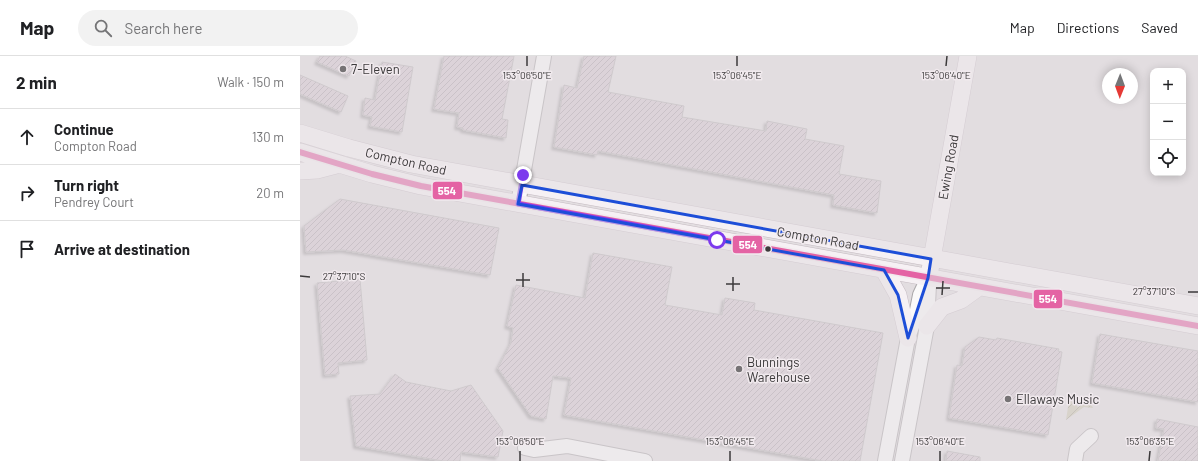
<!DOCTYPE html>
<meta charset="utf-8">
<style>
body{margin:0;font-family:Barlow,sans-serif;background:#f2f2f2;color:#202124}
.controls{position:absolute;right:12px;top:12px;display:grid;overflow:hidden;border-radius:8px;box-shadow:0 2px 10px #0003}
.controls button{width:36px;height:36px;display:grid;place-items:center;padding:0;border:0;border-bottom:1px solid #e0e0e0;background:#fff;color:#202124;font:20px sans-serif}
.compass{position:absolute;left:802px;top:12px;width:36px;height:36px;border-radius:50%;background:#fff;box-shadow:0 2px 10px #0003;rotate:181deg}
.stop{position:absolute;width:12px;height:12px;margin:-9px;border:3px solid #7c3aed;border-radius:50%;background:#fff}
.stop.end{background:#7c3aed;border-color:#fff;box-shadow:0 1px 4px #0008}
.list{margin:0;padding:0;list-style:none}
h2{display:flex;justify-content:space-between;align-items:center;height:52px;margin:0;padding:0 16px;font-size:17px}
h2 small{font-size:13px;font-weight:400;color:#757577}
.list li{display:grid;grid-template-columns:26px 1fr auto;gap:12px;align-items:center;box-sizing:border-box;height:56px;padding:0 16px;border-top:1px solid #e0e0e0}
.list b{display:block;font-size:15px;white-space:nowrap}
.list p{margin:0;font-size:13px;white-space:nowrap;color:#757577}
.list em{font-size:13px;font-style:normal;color:#757577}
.icon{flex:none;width:22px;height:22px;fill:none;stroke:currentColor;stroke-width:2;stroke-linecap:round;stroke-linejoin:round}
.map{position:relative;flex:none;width:898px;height:405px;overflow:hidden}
header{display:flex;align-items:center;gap:24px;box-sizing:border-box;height:56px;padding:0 20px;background:#fff;border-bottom:1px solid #e0e0e0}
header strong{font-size:19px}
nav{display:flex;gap:22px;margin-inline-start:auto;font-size:14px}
.search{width:280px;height:36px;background:#f2f2f2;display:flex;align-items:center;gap:10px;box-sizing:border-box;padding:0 14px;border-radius:22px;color:#757577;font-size:15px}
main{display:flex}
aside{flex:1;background:#fff}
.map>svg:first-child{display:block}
.garden{fill:url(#garden-furrows)}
.building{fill:url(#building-hatch);stroke:#b8b4b6;filter:url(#shadow)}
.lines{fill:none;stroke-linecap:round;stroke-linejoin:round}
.minor-casing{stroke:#aba8aa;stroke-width:16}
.major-casing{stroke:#c4bac1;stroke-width:18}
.minor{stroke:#fbfafa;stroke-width:14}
.major{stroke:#f6f1f4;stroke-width:17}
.bus-1-casing{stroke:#f1eaee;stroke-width:9}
.bus-1{stroke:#e463a4;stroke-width:6}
.route{stroke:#7c3aed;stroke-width:5}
.marked{fill:none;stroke:#1d4ed8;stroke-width:3;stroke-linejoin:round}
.ticks{fill:none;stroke:#3c3a3b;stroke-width:1.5}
.poi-dot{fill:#767375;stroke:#f1eaee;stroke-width:1.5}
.bus-dot{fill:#3c3a3b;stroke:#f1eaee;stroke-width:1.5}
.labels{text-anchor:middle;stroke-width:3;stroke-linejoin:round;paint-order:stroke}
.poi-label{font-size:13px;fill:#3c3a3b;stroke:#f1eaee;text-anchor:start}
.street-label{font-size:13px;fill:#3c3a3b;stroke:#f1eaee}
.ticks-label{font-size:10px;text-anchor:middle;fill:#3c3a3b;stroke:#f1eaee;stroke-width:3;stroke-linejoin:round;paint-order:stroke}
.line-badge{stroke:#f1eaee;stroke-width:1.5}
.badge-label{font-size:11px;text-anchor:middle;font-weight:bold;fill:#fff}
</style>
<header>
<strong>Map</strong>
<div class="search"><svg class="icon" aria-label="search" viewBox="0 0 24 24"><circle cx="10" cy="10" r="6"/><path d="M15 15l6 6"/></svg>Search here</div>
<nav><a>Map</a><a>Directions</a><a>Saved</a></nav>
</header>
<main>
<aside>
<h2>2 min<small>Walk · 150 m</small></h2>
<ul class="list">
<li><svg class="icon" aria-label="ahead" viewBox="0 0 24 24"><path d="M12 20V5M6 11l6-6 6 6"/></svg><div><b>Continue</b><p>Compton Road</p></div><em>130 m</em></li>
<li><svg class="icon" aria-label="right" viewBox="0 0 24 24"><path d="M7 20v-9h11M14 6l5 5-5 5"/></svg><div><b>Turn right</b><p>Pendrey Court</p></div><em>20 m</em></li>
<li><svg class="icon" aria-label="arrive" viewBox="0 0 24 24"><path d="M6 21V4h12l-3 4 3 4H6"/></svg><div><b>Arrive at destination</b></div></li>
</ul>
</aside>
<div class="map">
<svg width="898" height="405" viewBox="0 0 898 405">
<defs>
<pattern id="garden-furrows" width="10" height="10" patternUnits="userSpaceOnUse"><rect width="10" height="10" fill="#ccc8b1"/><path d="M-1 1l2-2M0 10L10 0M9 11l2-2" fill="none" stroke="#a7a391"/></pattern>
<pattern id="building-hatch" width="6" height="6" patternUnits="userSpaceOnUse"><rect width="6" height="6" fill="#d5c7d0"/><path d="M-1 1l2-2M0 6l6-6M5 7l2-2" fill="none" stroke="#aea3aa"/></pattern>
<filter id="shadow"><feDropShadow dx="-2.5" dy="2.5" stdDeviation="1" flood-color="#0004"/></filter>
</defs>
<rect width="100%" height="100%" fill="#e2dde0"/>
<!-- garden -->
<path class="garden" d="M 769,345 L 777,346 L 775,348 L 778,351 L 784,347 L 791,348 L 793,352 L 784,351 L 766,364 Z"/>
<!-- building -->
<path class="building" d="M 20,0 L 45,0 L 56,5 L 49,20 L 17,6 Z
M 144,0 L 214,0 L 202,63 L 208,64 L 206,82 L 163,74 L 163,72 L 157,71 L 159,57 L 134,53 Z
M 284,0 L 316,0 L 308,36 L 384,50 L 382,61 L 466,75 L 467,65 L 507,73 L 505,83 L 544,90 L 539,118 L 581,125 L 577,157 L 533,149 L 534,139 L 298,95 L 297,99 L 254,91 L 264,29 L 277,32 Z
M 82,6 L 113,11 L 102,76 L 70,70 L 72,61 L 63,59 L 65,42 L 75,44 Z
M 0,19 L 48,40 L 41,56 L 0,38 Z
M 40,143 L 199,172 L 190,219 L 43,194 L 6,196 L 4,170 Z
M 293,197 L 372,211 L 365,249 L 422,259 L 425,242 L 455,247 L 454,254 L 583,277 L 560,405 L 523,405 L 264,359 L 271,322 L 253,320 L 246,363 L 231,360 L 198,312 L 211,287 L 213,272 L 207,270 L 216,229 L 285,242 Z
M 60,223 L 67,304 L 38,307 L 39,318 L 25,319 L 17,227 Z
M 800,278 L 898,295 L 898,346 L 792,327 Z
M 679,281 L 696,284 L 697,282 L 759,293 L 758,295 L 762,296 L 748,379 L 649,362 L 657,309 L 662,310 L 665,291 Z
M 95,318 L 106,326 L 151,335 L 171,329 L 203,375 L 198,401 L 161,396 L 160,405 L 143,405 L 56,390 L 50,340 L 80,338 Z
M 857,363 L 898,371 L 898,405 L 858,405 L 864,373 L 856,372 Z
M 647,395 L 680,401 L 680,405 L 646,405 Z"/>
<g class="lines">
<defs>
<path id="minor" d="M 218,148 L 244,0
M 225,392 L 234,394 L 267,390 L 345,405
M 585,405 L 608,282 L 616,259 L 620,239 L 628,222
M 602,405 L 627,270 L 629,228
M 775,405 L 777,393 L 791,380"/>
<path id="major" d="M 0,77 L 49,92 L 111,108 L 898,250
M 0,96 L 72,118 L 121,130 L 898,270
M 0,115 L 17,114 L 40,108
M 584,214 L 598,239 L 608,282
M 630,214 L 668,0
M 627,270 L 642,251 L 661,244 L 679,231"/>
</defs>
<!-- minor casing -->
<use href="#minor" class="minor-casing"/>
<!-- major casing -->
<use href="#major" class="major-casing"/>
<!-- minor -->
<use href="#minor" class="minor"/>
<!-- major -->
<use href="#major" class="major"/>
<defs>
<path id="bus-1" d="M 0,96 L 72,118 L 121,130 L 898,270"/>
</defs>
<!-- bus-1 casing -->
<use href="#bus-1" class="bus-1-casing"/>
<!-- bus-1 -->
<use href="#bus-1" class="bus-1"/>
</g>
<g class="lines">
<!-- route -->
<path class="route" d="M 223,119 L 218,148 L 417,184"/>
</g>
<!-- marked area -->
<path d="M0 0H898V405H0ZM 222,129 L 631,203 L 628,222 L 608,282 L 598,239 L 584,214 L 218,148 Z" fill="#e2dde0" fill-opacity=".55" fill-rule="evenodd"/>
<path class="marked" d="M 222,129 L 631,203 L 628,222 L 608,282 L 598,239 L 584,214 L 218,148 Z"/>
<!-- ticks -->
<path class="ticks" d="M 227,10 L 227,0M 437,10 L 437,0M 646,10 L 647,0M 0,220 L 10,221M 216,224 L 230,224M 426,228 L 440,228M 223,231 L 223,217M 636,232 L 650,232M 433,235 L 433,221M 888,236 L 898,236M 642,239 L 643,225M 220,405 L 220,395M 430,405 L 430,395M 640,405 L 640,395M 849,405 L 850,395"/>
<!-- markers -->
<g class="poi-dot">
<circle cx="43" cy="13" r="4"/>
<circle cx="439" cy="313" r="4"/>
<circle cx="708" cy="343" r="4"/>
</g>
<circle class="bus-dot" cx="468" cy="193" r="3.5"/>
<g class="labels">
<!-- poi labels -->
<g class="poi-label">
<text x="51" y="18">7-Eleven</text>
<text x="447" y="311">Bunnings<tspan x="447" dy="15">Warehouse</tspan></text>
<text x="716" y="348">Ellaways Music</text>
</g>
<!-- street labels -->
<g class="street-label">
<text transform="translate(106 105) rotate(13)" y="5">Compton Road</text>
<text transform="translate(648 111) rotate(-80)" y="5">Ewing Road</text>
<text transform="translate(518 182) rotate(10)" y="5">Compton Road</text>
</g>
</g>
<g class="ticks-label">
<text x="227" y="23">153°06'50"E</text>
<text x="437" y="23">153°06'45"E</text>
<text x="646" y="23">153°06'40"E</text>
<text x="44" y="224">27°37'10"S</text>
<text x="854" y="239">27°37'10"S</text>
<text x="220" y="389">153°06'50"E</text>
<text x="430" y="389">153°06'45"E</text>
<text x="640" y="389">153°06'40"E</text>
<text x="850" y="389">153°06'35"E</text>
</g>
<g class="line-badge">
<rect x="132" y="125" width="31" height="19" rx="4" fill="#e463a4"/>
<rect x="432" y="179" width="31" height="19" rx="4" fill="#e463a4"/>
<rect x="733" y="233" width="30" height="20" rx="4" fill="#e463a4"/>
</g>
<g class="badge-label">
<text x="147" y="139">554</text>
<text x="448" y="193">554</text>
<text x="748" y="247">554</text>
</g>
</svg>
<div class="controls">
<button>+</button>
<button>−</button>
<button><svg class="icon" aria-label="locate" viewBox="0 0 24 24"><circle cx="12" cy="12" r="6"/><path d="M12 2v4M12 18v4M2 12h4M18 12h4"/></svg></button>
</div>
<svg class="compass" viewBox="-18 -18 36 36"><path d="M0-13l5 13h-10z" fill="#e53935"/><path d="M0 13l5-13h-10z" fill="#757577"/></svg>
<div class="stop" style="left:417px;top:184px"></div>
<div class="stop end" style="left:223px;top:119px"></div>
</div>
</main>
